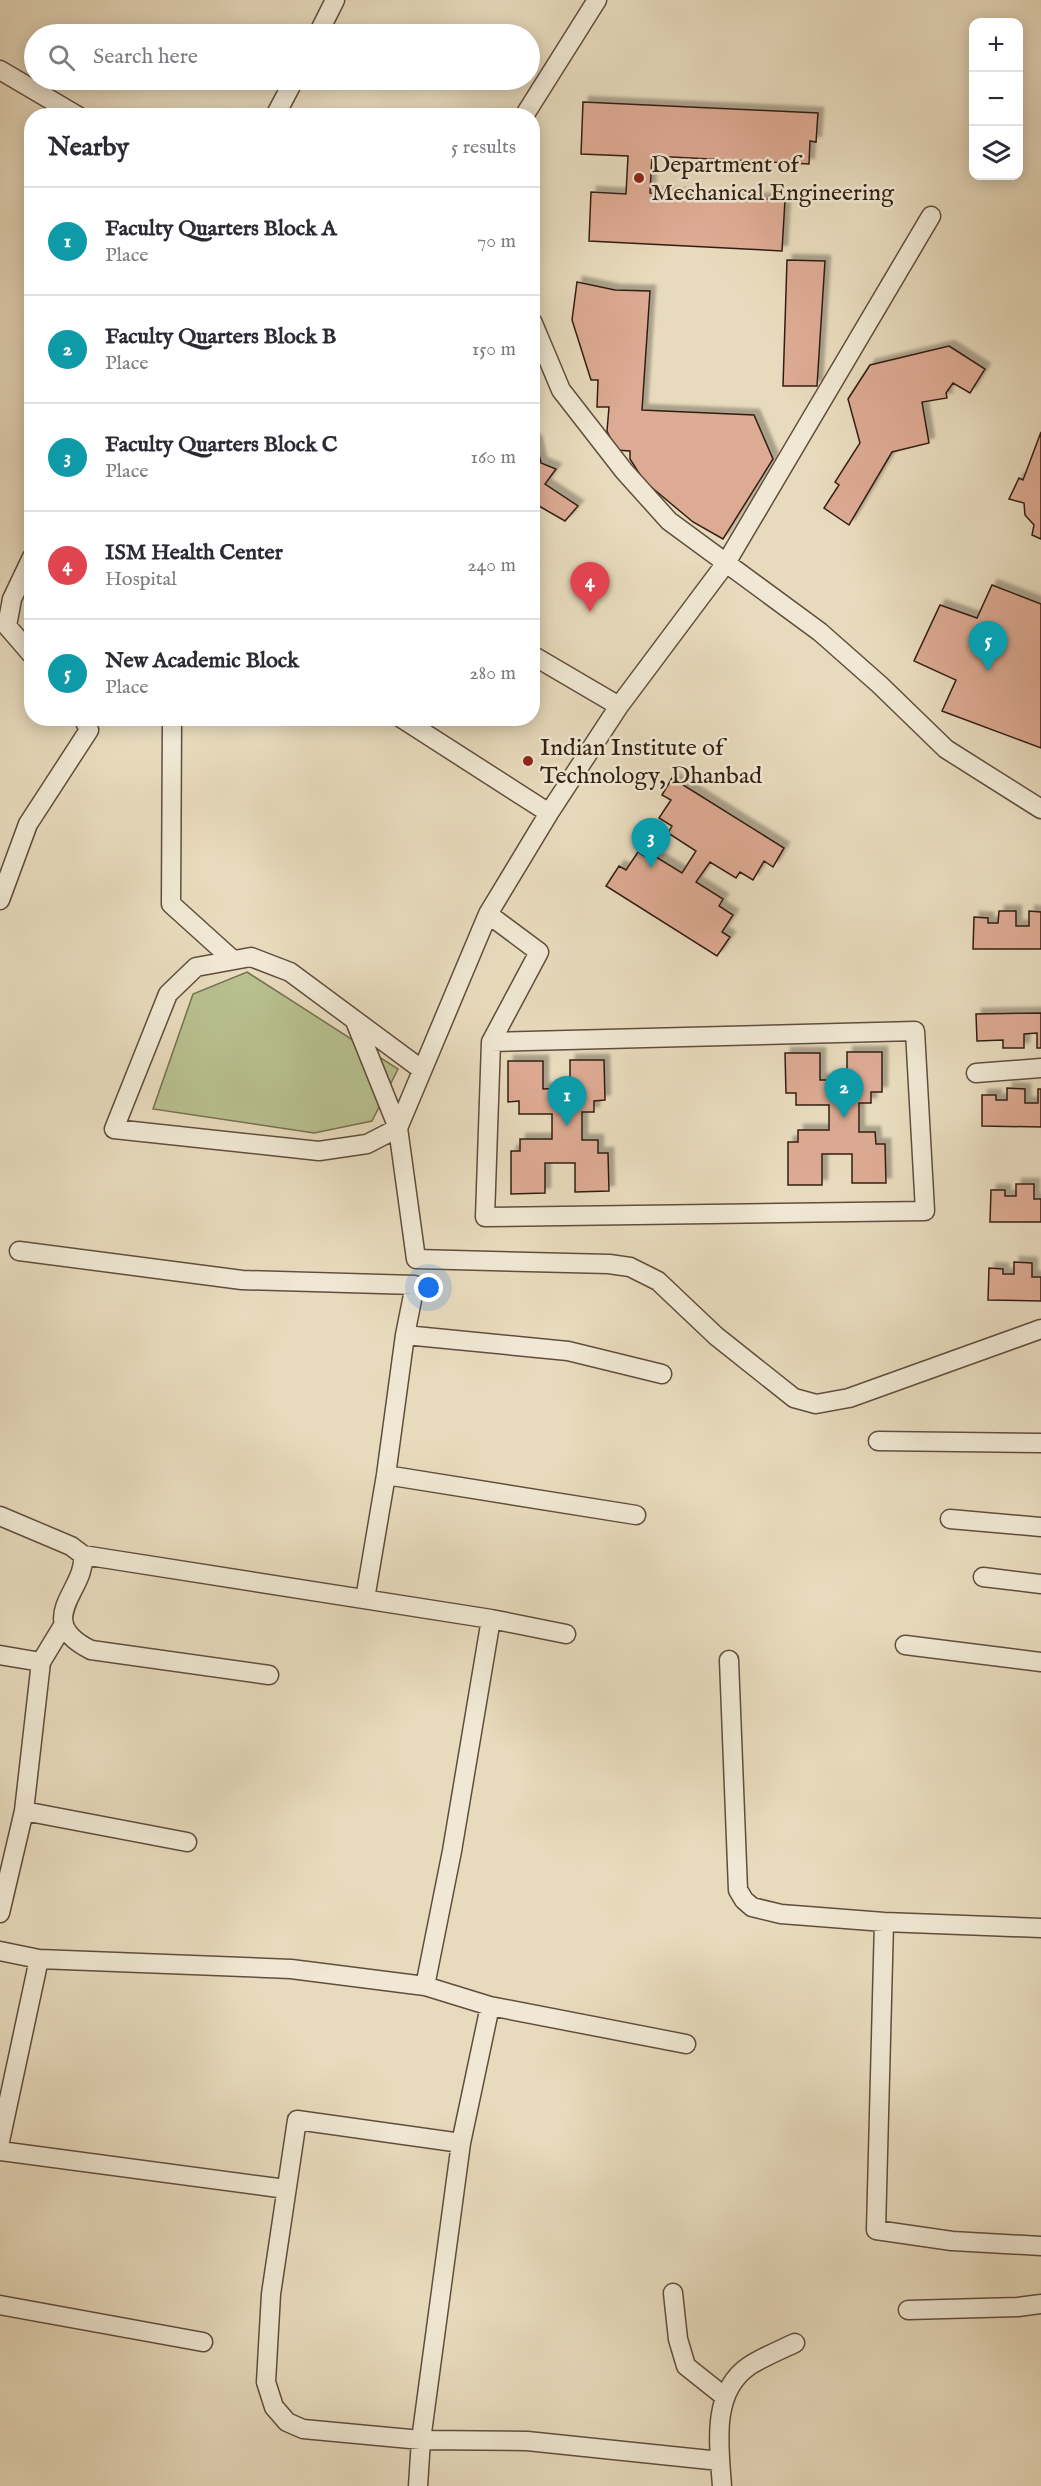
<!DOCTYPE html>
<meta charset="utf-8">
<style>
body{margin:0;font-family:"IM FELL English",serif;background:#f2f2f3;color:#2b2b33}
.controls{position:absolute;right:18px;top:18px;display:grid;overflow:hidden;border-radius:12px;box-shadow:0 3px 15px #0003}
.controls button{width:54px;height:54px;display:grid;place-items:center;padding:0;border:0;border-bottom:2px solid #e1e1e2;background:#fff;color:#2b2b33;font:30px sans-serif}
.you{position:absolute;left:429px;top:1288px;width:21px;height:21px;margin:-15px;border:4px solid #fff;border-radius:50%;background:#1a73e8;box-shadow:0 0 0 9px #1a73e833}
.badge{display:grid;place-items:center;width:39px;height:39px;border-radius:50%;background:#ea580c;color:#fff;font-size:20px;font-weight:700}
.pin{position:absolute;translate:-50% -50px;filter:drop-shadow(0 2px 3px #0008)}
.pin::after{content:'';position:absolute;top:32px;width:21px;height:18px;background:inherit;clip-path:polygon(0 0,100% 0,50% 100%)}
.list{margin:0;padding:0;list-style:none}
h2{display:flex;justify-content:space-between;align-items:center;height:78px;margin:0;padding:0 24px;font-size:26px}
h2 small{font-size:20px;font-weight:400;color:#7c7c81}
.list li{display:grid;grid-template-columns:39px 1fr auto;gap:18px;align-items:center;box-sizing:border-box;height:108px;padding:0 24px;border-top:2px solid #e1e1e2}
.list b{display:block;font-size:22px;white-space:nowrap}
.list p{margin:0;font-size:20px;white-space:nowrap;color:#7c7c81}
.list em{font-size:20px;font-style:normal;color:#7c7c81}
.icon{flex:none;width:33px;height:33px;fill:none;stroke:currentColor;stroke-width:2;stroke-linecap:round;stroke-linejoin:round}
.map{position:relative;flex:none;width:1041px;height:2486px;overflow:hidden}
.search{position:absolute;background:#fff;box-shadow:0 3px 15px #0003;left:24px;top:24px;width:516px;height:66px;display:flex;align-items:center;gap:15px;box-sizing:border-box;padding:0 21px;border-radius:33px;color:#7c7c81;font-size:22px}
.panel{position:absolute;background:#fff;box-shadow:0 3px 15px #0003;left:24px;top:108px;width:516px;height:618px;border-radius:24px}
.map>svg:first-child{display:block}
.green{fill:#b8c08f;stroke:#767050;stroke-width:1.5}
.building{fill:#ddaa93;stroke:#331f12;stroke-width:1.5;filter:url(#shadow)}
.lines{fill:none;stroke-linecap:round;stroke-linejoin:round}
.street-casing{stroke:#604e3d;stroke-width:21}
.street{stroke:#f0e8d4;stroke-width:18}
.poi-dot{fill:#8f2418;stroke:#f0e8d4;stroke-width:2}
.labels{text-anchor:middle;stroke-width:5;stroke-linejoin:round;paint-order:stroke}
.poi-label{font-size:24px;fill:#331f12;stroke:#f0e8d4;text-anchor:start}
</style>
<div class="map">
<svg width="1041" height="2486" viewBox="0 0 1041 2486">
<defs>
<filter id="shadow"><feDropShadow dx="5.5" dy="-5.5" stdDeviation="1.5" flood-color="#0004"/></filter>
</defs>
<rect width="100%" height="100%" fill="#e8dbbd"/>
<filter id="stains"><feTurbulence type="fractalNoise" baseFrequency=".00333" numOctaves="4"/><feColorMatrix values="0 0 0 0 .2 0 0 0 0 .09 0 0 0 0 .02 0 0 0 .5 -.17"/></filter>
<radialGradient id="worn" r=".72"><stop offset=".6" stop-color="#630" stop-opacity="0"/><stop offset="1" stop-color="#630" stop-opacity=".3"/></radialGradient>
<!-- green -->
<path class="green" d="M 247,972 L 398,1069 L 372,1121 L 314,1133 L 153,1109 L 193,994 Z"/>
<!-- building -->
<path class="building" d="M 583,102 L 818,113 L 816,142 L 810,141 L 809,164 L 652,156 L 650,193 L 785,200 L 782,251 L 589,241 L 591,192 L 626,194 L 628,156 L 581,154 Z
M 787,260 L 825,261 L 817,386 L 783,386 Z
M 577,282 L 615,290 L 650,291 L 642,410 L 754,415 L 773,459 L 723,539 L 693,522 L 644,481 L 630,459 L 630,451 L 616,450 L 607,431 L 609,407 L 597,407 L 598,380 L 591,380 L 572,320 Z
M 949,346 L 985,369 L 970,393 L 953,383 L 946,393 L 947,398 L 922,402 L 929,443 L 892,452 L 849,525 L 824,508 L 839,485 L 835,482 L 860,443 L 848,399 L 870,365 Z
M 1041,432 L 1041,539 L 1032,535 L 1034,525 L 1025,515 L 1024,503 L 1009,499 L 1019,478 L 1023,480 Z
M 532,439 L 536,441 L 541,463 L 556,469 L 545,484 L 578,506 L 565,521 L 532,502 Z
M 992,585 L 1041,604 L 1041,748 L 942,711 L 956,680 L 914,661 L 940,605 L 977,618 Z
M 672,778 L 784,848 L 773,867 L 764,861 L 753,880 L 740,872 L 736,878 L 710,862 L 696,882 L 723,899 L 719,906 L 733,915 L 722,932 L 730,937 L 717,956 L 606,886 L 619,866 L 626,870 L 638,852 L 650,860 L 653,855 L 682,873 L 696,851 L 668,833 L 672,826 L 659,818 L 671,800 L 662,795 Z
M 999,911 L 1016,911 L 1016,926 L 1029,926 L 1029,911 L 1041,912 L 1041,949 L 973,949 L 974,917 L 988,918 L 988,923 L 998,923 Z
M 1041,1013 L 1041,1048 L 1037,1048 L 1037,1033 L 1024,1034 L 1024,1048 L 1003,1048 L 1003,1040 L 977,1041 L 976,1014 Z
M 847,1052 L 882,1052 L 882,1092 L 871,1092 L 871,1103 L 859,1103 L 859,1132 L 875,1132 L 876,1144 L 885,1144 L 886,1183 L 852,1183 L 852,1154 L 822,1154 L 822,1185 L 788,1185 L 788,1142 L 798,1142 L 798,1130 L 829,1130 L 829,1105 L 796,1105 L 796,1093 L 786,1093 L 785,1053 L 820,1053 L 820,1080 L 847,1080 Z
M 570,1060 L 604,1060 L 605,1100 L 594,1101 L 594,1112 L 582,1112 L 582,1140 L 598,1140 L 598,1153 L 608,1153 L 609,1191 L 575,1192 L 575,1163 L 545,1163 L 545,1193 L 511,1194 L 511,1151 L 520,1151 L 520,1139 L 552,1139 L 552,1114 L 519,1114 L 519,1101 L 508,1102 L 508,1061 L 543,1061 L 543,1089 L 570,1088 Z
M 1007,1088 L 1025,1089 L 1025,1103 L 1038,1103 L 1038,1089 L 1041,1089 L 1041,1127 L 982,1126 L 982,1095 L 996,1095 L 996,1100 L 1007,1100 Z
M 1016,1184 L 1034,1184 L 1034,1199 L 1041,1199 L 1041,1222 L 990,1222 L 991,1190 L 1005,1190 L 1005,1196 L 1016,1196 Z
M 1014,1262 L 1032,1263 L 1032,1277 L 1041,1277 L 1041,1301 L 988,1300 L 989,1268 L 1003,1269 L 1003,1274 L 1014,1274 Z"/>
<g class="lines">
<defs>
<path id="street" d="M 318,34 L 335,0
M 0,70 L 78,116
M 275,116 L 294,80
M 524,116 L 597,0
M 532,321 L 561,390 L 624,471 L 669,521 L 820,632 L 880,685 L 946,749 L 1041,809
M 32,557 L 12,599 L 7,626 L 32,655
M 532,655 L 619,706
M 170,718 L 172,721 L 171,904 L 233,960
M 401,718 L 549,813
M 0,900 L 28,824 L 89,730 L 83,718
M 488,914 L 539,952 L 491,1042 L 485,1217 L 925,1211 L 915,1031 L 491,1042
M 355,1021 L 398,1128 L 416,1259 L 609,1264 L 630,1267 L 658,1281 L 716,1336 L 794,1398 L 816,1404 L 849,1398 L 1041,1329
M 421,1069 L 290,972 L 251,957 L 196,967 L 168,994 L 114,1129 L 319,1151 L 367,1144 L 398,1128 L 488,914 L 549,813 L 619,706 L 726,563 L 931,216
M 976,1073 L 1041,1068
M 19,1251 L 242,1280 L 415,1285 L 405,1335 L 386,1475 L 365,1599
M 405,1335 L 568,1351 L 662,1374
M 878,1441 L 1041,1443
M 386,1475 L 636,1515
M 0,1516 L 71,1546 L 83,1555 C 87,1590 31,1620 91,1650 L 269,1675
M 950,1519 L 1041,1527
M 83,1555 L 491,1619 L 566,1634
M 983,1577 L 1041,1584
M 905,1645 L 1041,1662
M 0,1655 L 41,1662
M 729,1660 L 738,1890 L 744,1900 L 752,1907 L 781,1914 L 884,1922 L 1041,1928
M 24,1811 L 187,1842
M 0,1913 L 24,1811 L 41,1662 L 64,1624
M 884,1922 L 876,2230 L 952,2241 L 1041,2246
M 0,1951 L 39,1959 L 291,1969 L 425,1986 L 490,2006 L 686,2044
M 425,1986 L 452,1851 L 491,1619
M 0,2141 L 39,1959
M 461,2143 L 297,2120 L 271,2294 L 266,2382 L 274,2407 L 287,2422 L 303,2429 L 421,2440 L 527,2441 L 720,2461
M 0,2151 L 286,2189
M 673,2293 L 678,2339 L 686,2366 L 725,2397
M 0,2305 L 203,2342
M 908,2310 L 1018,2307 L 1041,2304
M 418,2486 L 421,2440 L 461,2143 L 490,2006
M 722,2486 C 719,2445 711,2392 749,2366 C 763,2357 780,2350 795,2343"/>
</defs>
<!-- street casing -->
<use href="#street" class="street-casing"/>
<!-- street -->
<use href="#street" class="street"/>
</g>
<!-- markers -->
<g class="poi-dot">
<circle cx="639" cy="178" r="6"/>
<circle cx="528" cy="761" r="6"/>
</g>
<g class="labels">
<!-- poi labels -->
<g class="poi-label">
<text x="651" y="172">Department of<tspan x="651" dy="28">Mechanical Engineering</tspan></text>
<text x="540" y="755">Indian Institute of<tspan x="540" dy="28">Technology, Dhanbad</tspan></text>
</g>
</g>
<rect width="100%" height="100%" filter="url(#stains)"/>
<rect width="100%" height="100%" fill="url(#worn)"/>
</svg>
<div class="controls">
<button>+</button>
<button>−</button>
<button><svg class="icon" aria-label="layers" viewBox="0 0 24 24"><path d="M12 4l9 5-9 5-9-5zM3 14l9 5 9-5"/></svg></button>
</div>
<div class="you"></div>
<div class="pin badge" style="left:567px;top:1126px;background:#0f9aa8">1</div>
<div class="pin badge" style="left:844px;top:1118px;background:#0f9aa8">2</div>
<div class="pin badge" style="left:651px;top:868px;background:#0f9aa8">3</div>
<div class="pin badge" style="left:590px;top:612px;background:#e0444e">4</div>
<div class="pin badge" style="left:988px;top:671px;background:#0f9aa8">5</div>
<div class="search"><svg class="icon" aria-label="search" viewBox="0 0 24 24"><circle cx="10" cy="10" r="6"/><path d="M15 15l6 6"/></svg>Search here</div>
<section class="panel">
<h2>Nearby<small>5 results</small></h2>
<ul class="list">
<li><span class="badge" style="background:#0f9aa8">1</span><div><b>Faculty Quarters Block A</b><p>Place</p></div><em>70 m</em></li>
<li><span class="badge" style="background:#0f9aa8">2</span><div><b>Faculty Quarters Block B</b><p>Place</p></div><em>150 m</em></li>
<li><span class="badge" style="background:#0f9aa8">3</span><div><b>Faculty Quarters Block C</b><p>Place</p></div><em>160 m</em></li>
<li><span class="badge" style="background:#e0444e">4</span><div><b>ISM Health Center</b><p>Hospital</p></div><em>240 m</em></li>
<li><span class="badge" style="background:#0f9aa8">5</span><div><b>New Academic Block</b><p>Place</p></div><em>280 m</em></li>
</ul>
</section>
</div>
